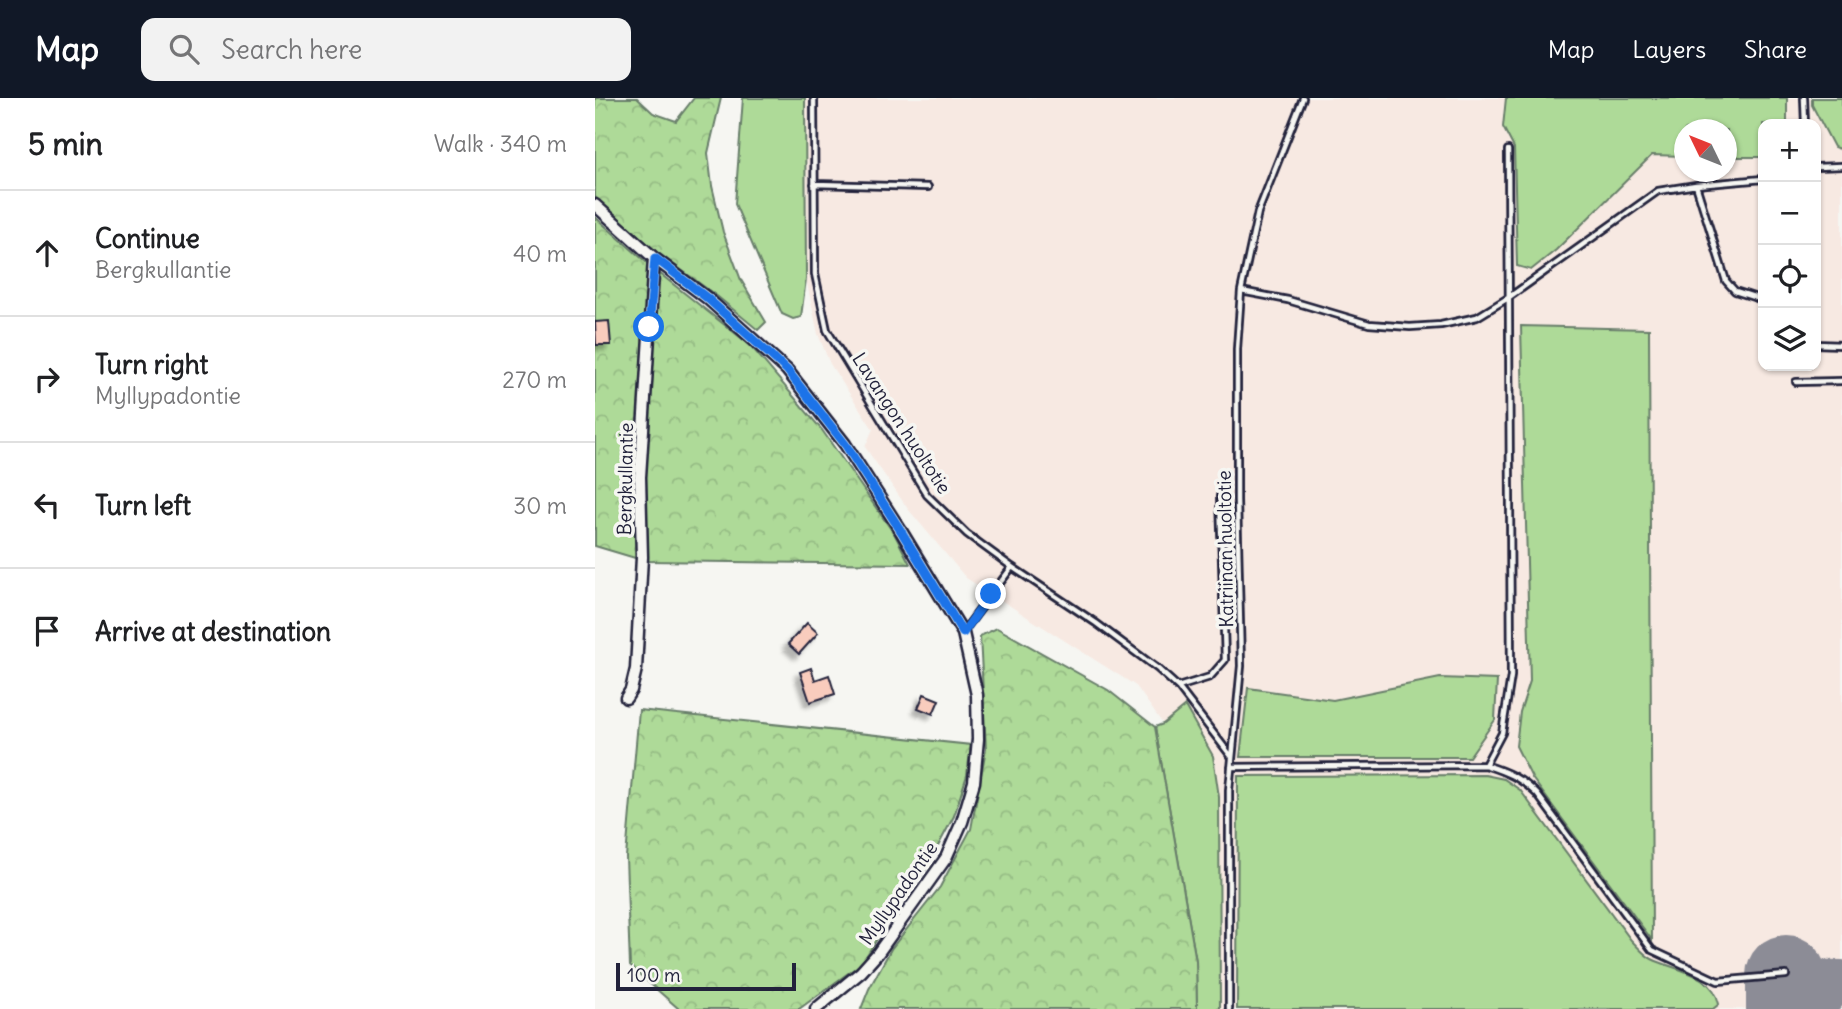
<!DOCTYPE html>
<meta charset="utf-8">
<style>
body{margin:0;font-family:Delius,sans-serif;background:#f2f2f2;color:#202124}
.controls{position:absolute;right:21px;top:21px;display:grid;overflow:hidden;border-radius:14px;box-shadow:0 2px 5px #0004}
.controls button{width:63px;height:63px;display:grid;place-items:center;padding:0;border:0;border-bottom:2px solid #e0e0e0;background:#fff;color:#202124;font:35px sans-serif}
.compass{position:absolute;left:1079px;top:21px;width:63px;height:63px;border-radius:50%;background:#fff;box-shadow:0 2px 5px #0004;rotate:313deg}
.scale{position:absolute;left:21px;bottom:18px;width:180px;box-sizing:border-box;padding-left:7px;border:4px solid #22223b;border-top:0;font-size:19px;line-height:24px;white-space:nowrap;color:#22223b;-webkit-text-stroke:5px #f6f6f2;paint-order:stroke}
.stop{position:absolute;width:21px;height:21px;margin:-16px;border:5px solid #1a73e8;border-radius:50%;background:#fff}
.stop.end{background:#1a73e8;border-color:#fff;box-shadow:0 2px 7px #0008}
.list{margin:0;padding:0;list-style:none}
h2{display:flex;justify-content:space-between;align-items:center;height:91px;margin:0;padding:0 28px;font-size:30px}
h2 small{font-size:23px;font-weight:400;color:#757577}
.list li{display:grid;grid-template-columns:46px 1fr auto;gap:21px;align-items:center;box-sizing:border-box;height:126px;padding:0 28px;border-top:2px solid #e0e0e0}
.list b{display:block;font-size:26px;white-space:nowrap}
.list p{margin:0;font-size:23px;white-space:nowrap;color:#757577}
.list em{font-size:23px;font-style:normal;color:#757577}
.icon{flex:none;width:38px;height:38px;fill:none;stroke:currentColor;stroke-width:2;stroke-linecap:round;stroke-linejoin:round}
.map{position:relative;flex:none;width:1247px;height:911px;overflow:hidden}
header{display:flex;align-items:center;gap:42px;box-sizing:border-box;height:98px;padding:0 35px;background:#111827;color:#fff}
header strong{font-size:33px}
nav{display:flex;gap:38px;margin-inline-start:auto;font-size:24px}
.search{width:490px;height:63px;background:#f2f2f2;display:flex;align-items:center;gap:18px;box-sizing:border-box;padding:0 24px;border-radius:14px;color:#757577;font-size:26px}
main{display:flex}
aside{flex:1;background:#fff}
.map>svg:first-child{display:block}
.built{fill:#f7e9e2;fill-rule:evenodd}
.green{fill:#aeda98;stroke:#687e6a;stroke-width:2}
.forest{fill:url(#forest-crowns);stroke:#687e6a;stroke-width:2}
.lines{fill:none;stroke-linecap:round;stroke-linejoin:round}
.taxiway{stroke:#8c8c96;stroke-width:32}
.runway{stroke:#8c8c96;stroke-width:80}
.building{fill:#f9ccbd;stroke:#22223b;stroke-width:2;filter:url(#shadow)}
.lane-casing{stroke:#22223b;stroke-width:10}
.street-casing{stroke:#22223b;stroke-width:15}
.lane{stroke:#f6f6f2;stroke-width:4.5}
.street{stroke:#f6f6f2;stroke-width:10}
.route{stroke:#1a73e8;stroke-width:9}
.labels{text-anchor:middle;stroke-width:7;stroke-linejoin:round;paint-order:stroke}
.street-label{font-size:19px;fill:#22223b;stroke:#f6f6f2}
</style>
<header>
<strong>Map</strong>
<div class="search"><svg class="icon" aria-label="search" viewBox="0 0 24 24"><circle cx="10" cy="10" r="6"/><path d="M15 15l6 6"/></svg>Search here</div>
<nav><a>Map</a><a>Layers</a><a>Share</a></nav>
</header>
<main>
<aside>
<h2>5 min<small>Walk · 340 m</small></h2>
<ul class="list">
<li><svg class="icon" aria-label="ahead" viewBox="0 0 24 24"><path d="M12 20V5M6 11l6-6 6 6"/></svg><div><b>Continue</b><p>Bergkullantie</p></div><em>40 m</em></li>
<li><svg class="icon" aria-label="right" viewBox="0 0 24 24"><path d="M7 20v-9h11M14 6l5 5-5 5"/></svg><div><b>Turn right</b><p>Myllypadontie</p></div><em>270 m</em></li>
<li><svg class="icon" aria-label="left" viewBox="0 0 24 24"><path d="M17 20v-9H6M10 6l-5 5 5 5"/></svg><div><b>Turn left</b></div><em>30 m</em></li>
<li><svg class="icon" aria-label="arrive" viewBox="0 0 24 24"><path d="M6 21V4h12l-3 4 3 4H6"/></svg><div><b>Arrive at destination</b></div></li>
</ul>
</aside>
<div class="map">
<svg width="1247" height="911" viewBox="0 0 1247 911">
<defs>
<pattern id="forest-crowns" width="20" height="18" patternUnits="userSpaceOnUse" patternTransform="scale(1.75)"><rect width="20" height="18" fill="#aeda98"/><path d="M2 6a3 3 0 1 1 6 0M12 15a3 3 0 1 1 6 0" fill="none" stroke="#95bb84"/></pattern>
<filter id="shadow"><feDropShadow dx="-5" dy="5" stdDeviation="2" flood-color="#0004"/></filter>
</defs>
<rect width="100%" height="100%" fill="#f6f6f2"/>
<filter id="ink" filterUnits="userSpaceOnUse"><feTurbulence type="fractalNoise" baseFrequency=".0143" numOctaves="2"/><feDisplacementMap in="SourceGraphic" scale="14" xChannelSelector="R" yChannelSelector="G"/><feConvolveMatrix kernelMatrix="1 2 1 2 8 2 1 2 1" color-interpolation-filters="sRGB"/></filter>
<g filter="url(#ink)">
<!-- built -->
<path class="built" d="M 210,0 L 1247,0 L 1247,911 L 610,911 L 609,864 L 568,626 L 541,588 L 371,480 L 313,411 L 270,349 L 278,331 L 235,266 L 223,236 L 211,181 ZM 1168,26 L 1221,26 L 1221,268 L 1168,268 ZM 1090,32 L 1132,32 L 1132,74 L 1090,74 Z"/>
<!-- green -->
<path class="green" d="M 148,0 L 210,0 L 211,181 L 206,219 L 198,221 L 187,216 L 140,106 Z
M 911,0 L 1192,0 L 1192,26 L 1168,26 L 1168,59 L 1132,59 L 1132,32 L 1090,32 L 1089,58 L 1057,57 L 961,152 L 936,172 L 922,168 L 919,50 L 908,29 Z
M 1217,0 L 1247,0 L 1247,52 L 1239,49 L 1217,7 Z
M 926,228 L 1054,231 L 1057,842 L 937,680 L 921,648 L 925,614 L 935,583 Z
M 845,580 L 902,582 L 900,622 L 874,659 L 645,659 L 653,590 L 738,602 Z
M 590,608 L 618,658 L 624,699 L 625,911 L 602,911 L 601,863 L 560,629 L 568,626 Z
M 890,677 L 909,681 L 925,692 L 1036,842 C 1042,848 1049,857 1057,861 C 1082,873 1118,875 1124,906 L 1118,911 L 642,911 L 643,678 Z"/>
<!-- forest -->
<path class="forest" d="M 0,0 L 42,0 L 58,15 L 81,23 L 99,0 L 126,0 L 113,55 L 117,88 L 128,134 L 146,182 L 171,224 L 163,232 L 123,199 L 62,154 L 0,99 Z
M 0,119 L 59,171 L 155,247 L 227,332 L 300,437 L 315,466 L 50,463 L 0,448 Z
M 402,530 L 513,592 L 560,629 L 601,863 L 602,911 L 266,911 L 274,891 L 296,851 L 345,789 L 376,731 L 391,651 L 385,538 Z
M 44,612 L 376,647 L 372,677 L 359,718 L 332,769 L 293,823 L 267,865 L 204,911 L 84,911 L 35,868 L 31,759 Z"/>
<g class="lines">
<!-- taxiway -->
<path class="taxiway" d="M 1191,877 L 1247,878
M 1224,911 L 1247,884"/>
<!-- runway -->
<path class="runway" d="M 1191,911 L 1191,877"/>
</g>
<!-- building -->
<path class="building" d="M 14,223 L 16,247 L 1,247 L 0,224 Z
M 212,525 L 223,535 L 204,556 L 193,546 Z
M 216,570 L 220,582 L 234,577 L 240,596 L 215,604 L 205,574 Z
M 329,596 L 344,602 L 338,616 L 323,610 Z"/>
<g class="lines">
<defs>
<path id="lane" d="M 219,0 L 220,176 L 232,232 L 332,397 L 372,436 L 417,469 L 501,525 L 563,571 L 583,589 L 636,658
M 1209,0 L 1210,26
M 1221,69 L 1247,68
M 1168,81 L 1101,87 L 1131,183 L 1140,193 L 1168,202
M 219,86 L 333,89
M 646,193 L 693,202 L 774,226 L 815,229 L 846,227 L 882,219 L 913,200 L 1063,93 L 1101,87
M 1221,246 L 1247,247
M 1201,284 L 1247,283
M 368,534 L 417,469
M 583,589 L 615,579 L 630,562 L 625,398
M 890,667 L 907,635 L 916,578 L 913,52
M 636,669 L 890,667 C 912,674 926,680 942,696 L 1057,852 L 1123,883 L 1191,877
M 634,911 L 634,692 L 646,568 L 642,402 L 642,251 L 646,193 L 663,114 L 708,0"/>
<path id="street" d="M 0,107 L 59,160 L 112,200 L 192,272 L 250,346 L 306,433 L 368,535 L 382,597 L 383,641 L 379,684 L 367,724 L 351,760 L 283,855 L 266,874 L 221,911
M 31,600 L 36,592 L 41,571 L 47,459 L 45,379 L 59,160"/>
</defs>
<!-- lane casing -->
<use href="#lane" class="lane-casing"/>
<!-- street casing -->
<use href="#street" class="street-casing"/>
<!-- lane -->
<use href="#lane" class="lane"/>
<!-- street -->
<use href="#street" class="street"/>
</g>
</g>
<g class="lines" filter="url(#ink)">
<!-- route -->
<path class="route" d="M 54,229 L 60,160 L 112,200 L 192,272 L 250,346 L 306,433 L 368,535 L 396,496"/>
</g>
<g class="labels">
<!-- street labels -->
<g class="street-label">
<text transform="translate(307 325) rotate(57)" y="7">Lavangon huoltotie</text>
<text transform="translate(30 381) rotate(-89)" y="7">Bergkullantie</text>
<text transform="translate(630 451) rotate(-91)" y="7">Katriinan huoltotie</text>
<text transform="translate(303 795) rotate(-55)" y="7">Myllypadontie</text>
</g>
</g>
</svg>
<div class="controls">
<button>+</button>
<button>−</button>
<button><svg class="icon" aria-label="locate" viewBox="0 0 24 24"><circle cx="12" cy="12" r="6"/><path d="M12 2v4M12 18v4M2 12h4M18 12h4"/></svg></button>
<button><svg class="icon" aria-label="layers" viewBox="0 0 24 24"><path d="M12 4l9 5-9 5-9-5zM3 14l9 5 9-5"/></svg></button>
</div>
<svg class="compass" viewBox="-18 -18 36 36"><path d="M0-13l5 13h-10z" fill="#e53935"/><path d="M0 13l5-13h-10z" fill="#757577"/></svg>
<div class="scale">100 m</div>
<div class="stop" style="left:54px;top:229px"></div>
<div class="stop end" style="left:396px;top:496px"></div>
</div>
</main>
